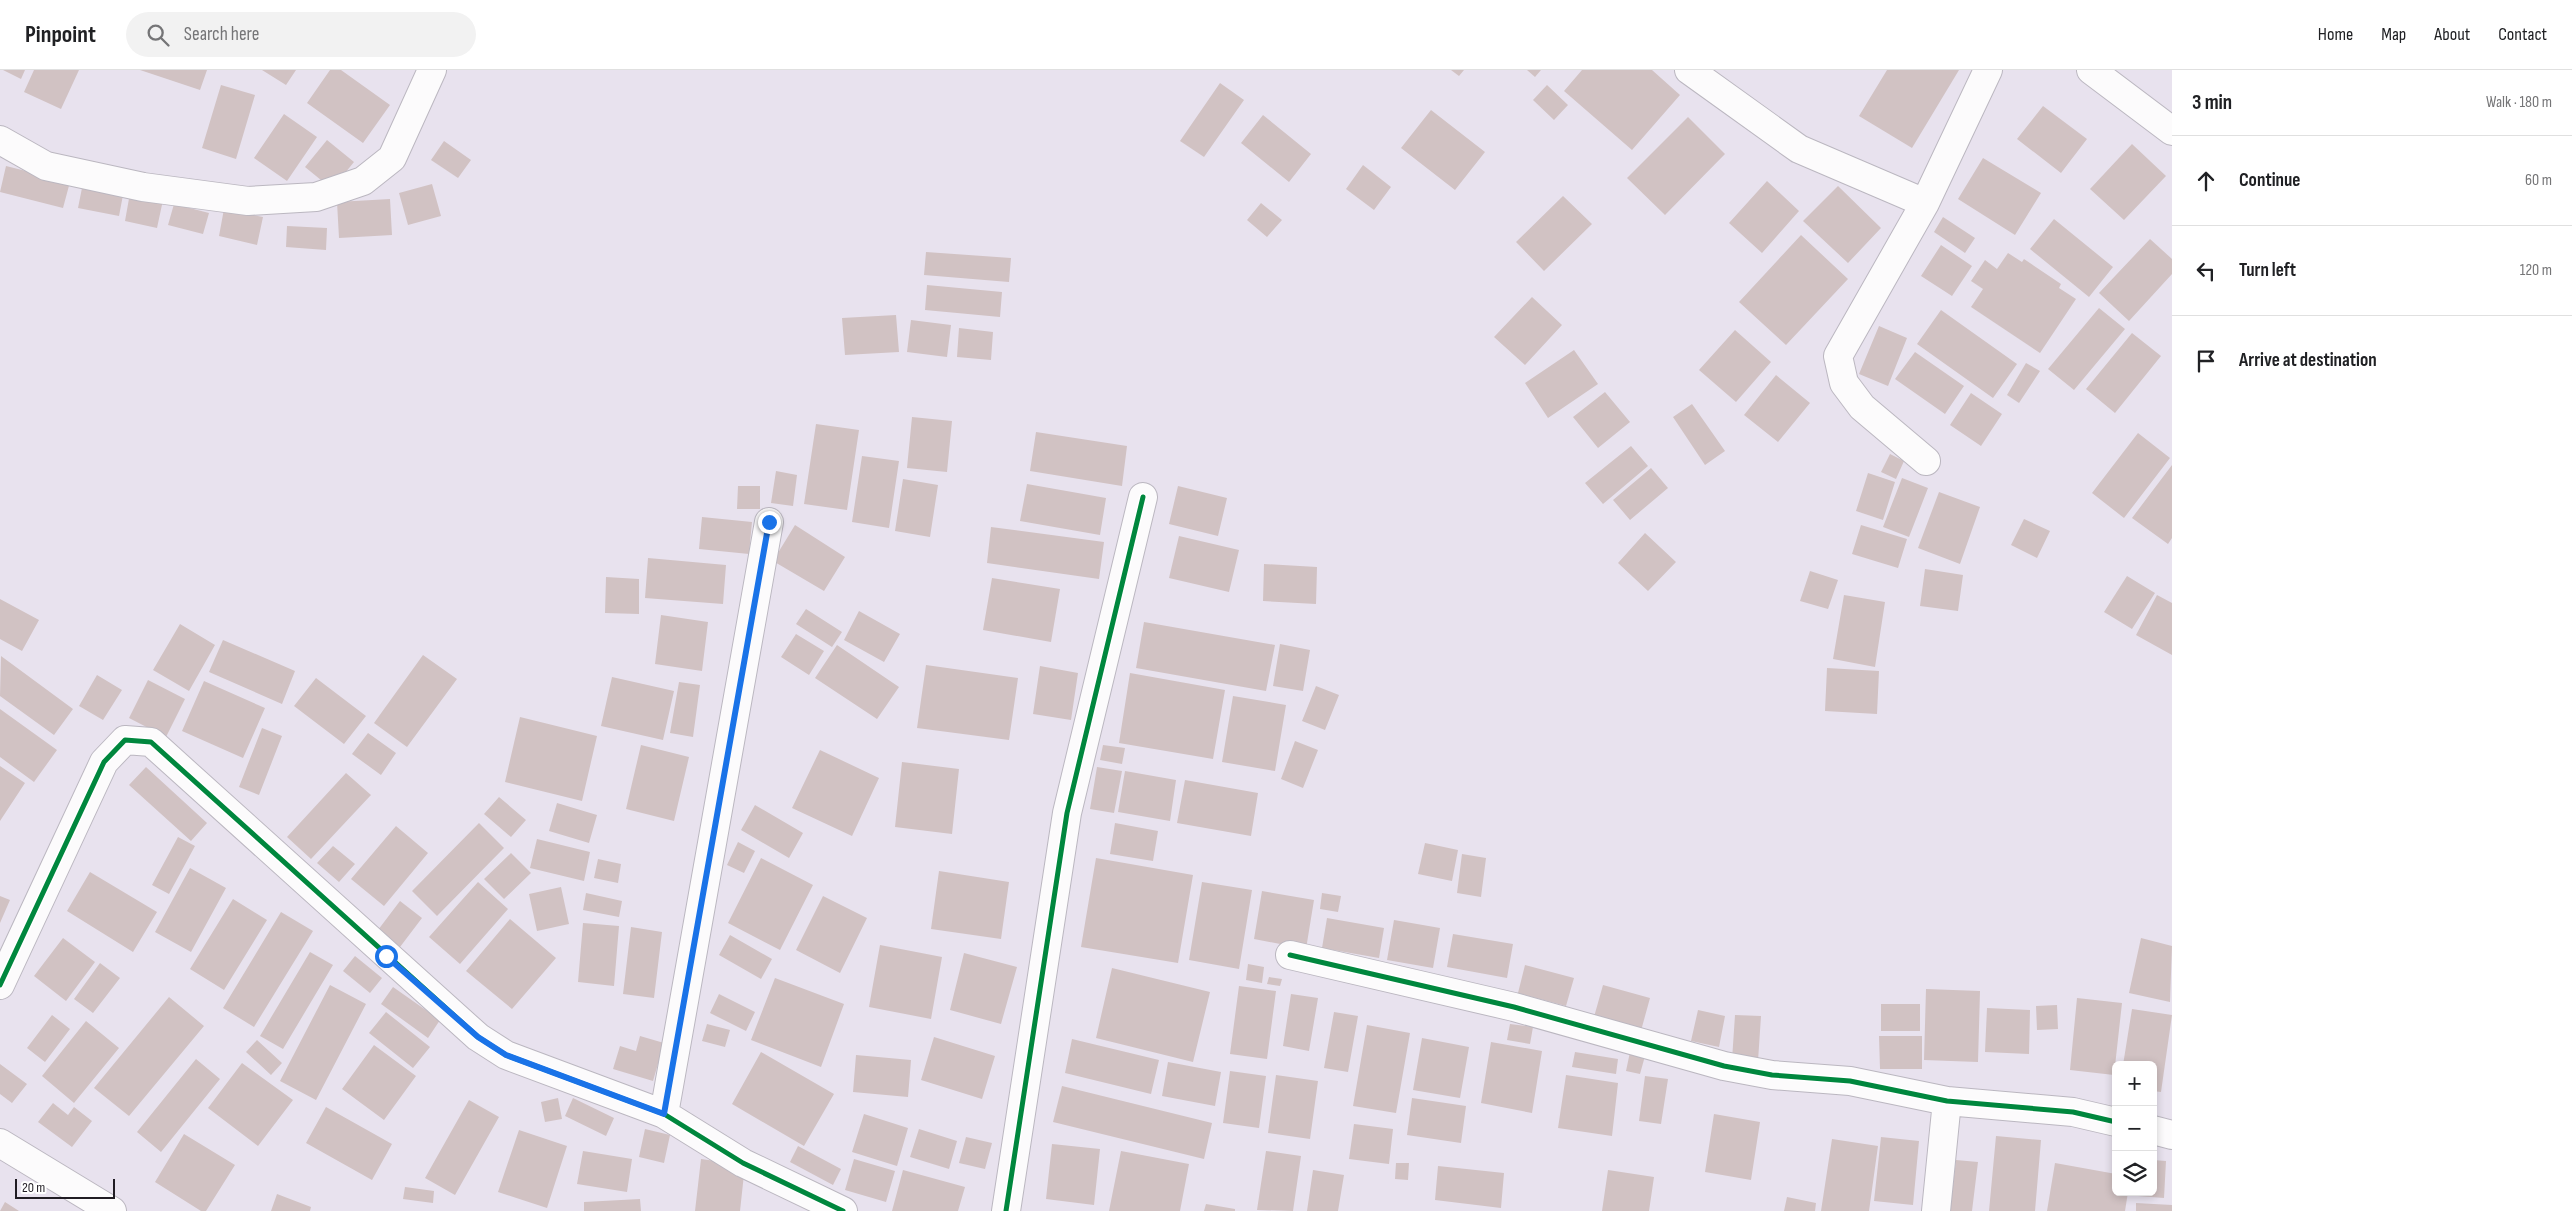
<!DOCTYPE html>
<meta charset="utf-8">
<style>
body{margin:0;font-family:"Sofia Sans Condensed",sans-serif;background:#f2f2f2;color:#202124}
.controls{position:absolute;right:15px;bottom:15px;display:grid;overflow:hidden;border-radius:8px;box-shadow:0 2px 8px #0003}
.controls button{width:45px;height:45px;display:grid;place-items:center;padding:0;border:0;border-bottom:1px solid #e0e0e0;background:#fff;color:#202124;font:25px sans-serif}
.scale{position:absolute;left:15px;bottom:12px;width:100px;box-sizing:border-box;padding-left:5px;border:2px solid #201c23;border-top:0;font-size:14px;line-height:18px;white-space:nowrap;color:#201c23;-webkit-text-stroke:4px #fff;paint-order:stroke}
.stop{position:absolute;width:15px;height:15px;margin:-11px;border:4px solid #1a73e8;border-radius:50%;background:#fff}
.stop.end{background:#1a73e8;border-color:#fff;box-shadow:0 1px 5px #0008}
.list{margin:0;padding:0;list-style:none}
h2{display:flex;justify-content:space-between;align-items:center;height:65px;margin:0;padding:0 20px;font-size:21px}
h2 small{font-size:16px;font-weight:400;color:#757577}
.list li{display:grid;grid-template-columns:32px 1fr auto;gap:15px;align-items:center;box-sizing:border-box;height:90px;padding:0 20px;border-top:1px solid #e0e0e0}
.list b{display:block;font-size:19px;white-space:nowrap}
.list em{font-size:16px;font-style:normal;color:#757577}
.icon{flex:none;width:28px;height:28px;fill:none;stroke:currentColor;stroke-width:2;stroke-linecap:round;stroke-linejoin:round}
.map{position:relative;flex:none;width:2172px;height:1141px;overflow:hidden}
header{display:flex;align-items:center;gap:30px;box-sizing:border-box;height:70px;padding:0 25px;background:#fff;border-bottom:1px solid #e0e0e0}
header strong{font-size:24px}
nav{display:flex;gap:28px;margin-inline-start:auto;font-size:18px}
.search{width:350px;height:45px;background:#f2f2f2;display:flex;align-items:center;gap:12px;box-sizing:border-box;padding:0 18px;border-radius:28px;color:#757577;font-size:19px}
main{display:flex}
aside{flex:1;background:#fff}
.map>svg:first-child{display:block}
.building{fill:#d1c2c3}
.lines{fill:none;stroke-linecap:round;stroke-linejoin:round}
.street-casing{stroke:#bbb7c0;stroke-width:30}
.street{stroke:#fcfbfc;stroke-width:28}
.cycleway-casing{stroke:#fff;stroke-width:8}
.cycleway{stroke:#00873e;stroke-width:5}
.route{stroke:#1a73e8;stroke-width:6}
</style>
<header>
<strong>Pinpoint</strong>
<div class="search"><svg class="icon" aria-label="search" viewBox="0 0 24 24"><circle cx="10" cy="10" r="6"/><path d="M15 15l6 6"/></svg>Search here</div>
<nav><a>Home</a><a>Map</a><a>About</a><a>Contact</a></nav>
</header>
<main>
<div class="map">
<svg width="2172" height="1141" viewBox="0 0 2172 1141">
<rect width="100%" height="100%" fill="#e8e2ee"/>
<!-- building -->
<path class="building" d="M 3,0 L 25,0 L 21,9 Z
M 34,0 L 79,0 L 61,39 L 24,22 Z
M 140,0 L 207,0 L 200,20 Z
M 262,0 L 296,0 L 286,15 Z
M 330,0 L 341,0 L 390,35 L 363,73 L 307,33 Z
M 1451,0 L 1464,0 L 1459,6 Z
M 1527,0 L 1541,0 L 1535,7 Z
M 1582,0 L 1652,0 L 1680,25 L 1632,80 L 1564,21 Z
M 1887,0 L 1959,0 L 1912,78 L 1859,46 Z
M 1220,13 L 1244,30 L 1204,87 L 1180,71 Z
M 221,15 L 255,25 L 236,89 L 202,78 Z
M 1547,15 L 1568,35 L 1554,50 L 1533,30 Z
M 2043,36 L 2087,69 L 2061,103 L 2017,69 Z
M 1431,40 L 1485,82 L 1455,120 L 1401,78 Z
M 284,44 L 317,67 L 287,111 L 254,88 Z
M 1263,45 L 1311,84 L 1289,112 L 1241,73 Z
M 1688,47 L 1725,84 L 1665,145 L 1627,108 Z
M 327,70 L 354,92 L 332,119 L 305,97 Z
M 444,71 L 471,90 L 458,108 L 431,90 Z
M 2132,74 L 2166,106 L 2124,150 L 2090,119 Z
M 1983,88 L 2041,123 L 2015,165 L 1958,129 Z
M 1363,95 L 1391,117 L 1374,140 L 1346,119 Z
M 6,96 L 70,112 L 63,138 L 0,122 Z
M 1767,111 L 1799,141 L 1762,183 L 1729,153 Z
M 432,114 L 441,146 L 408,155 L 399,123 Z
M 1838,116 L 1881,158 L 1848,193 L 1803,151 Z
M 82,118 L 123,125 L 119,146 L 78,138 Z
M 130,123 L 163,130 L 157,158 L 125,151 Z
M 1563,126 L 1592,154 L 1544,201 L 1516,172 Z
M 390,129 L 392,165 L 339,168 L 337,132 Z
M 1261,133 L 1282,150 L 1267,167 L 1247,150 Z
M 174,134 L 209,143 L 203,164 L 168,155 Z
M 224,139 L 263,147 L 257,175 L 219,166 Z
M 1943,147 L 1975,168 L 1965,183 L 1934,162 Z
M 2054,149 L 2113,197 L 2089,227 L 2030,179 Z
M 287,156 L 327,158 L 326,180 L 286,177 Z
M 1801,165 L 1848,209 L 1786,275 L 1739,232 Z
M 2150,169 L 2172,189 L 2172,204 L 2129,251 L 2099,223 Z
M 1941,175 L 1972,196 L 1952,226 L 1921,206 Z
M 926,182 L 1011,188 L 1009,212 L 924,205 Z
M 2008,183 L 2022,192 L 2024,189 L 2061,214 L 2059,218 L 2076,229 L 2040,283 L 1971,237 L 1983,219 L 1971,211 L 1985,190 L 1997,199 Z
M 927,215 L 1002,222 L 1000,247 L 925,240 Z
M 1532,227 L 1562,255 L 1525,295 L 1494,267 Z
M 2099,238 L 2125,259 L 2074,320 L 2048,299 Z
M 1941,240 L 2017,294 L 1993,328 L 1917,274 Z
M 896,245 L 899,282 L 845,285 L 842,248 Z
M 911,250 L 951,255 L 947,287 L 907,282 Z
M 1879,256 L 1907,268 L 1888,316 L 1859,304 Z
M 959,258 L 993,262 L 991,290 L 957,287 Z
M 1735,260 L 1771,292 L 1736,332 L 1699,300 Z
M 2132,263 L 2161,286 L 2115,343 L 2086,319 Z
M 1574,280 L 1598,314 L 1548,348 L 1525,313 Z
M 1915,282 L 1964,316 L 1945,344 L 1895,309 Z
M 2026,293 L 2040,301 L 2019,333 L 2007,325 Z
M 1776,305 L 1810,333 L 1778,372 L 1744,345 Z
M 1605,322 L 1630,352 L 1598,378 L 1573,347 Z
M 1971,323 L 2002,344 L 1981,376 L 1950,355 Z
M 1692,334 L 1725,381 L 1705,395 L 1673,347 Z
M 912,347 L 952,351 L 947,402 L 907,398 Z
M 816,354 L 859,360 L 847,440 L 804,434 Z
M 1036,362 L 1127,376 L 1122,416 L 1030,401 Z
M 2138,363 L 2170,388 L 2124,448 L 2092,423 Z
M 1631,376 L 1648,396 L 1603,434 L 1585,413 Z
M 1890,384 L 1904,391 L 1896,409 L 1881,402 Z
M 862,386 L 899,391 L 889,458 L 852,452 Z
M 2172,395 L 2172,468 L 2168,474 L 2132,448 Z
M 1651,398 L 1668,418 L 1630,450 L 1613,430 Z
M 776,401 L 797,405 L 793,436 L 771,433 Z
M 1868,403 L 1895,412 L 1883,450 L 1856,441 Z
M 1902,408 L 1928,418 L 1909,467 L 1883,457 Z
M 903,409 L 938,415 L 930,467 L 895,461 Z
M 1027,414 L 1106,428 L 1100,465 L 1020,451 Z
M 738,416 L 760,416 L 760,439 L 737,439 Z
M 1178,416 L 1227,428 L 1218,466 L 1169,454 Z
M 1939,422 L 1980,437 L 1960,494 L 1918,478 Z
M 702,447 L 752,452 L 749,484 L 699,479 Z
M 2024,449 L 2050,461 L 2037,488 L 2011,475 Z
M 795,455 L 845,487 L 824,521 L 773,491 Z
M 1861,455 L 1907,469 L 1898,498 L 1852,484 Z
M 991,457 L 1104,472 L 1099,509 L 987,493 Z
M 1645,463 L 1676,492 L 1648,521 L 1618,493 Z
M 1179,466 L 1239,480 L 1229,522 L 1169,508 Z
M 648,488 L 726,495 L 723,534 L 645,528 Z
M 1264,494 L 1317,497 L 1316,534 L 1263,531 Z
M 1925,499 L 1963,505 L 1958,541 L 1920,536 Z
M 1810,501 L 1838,510 L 1828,539 L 1800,531 Z
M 2127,506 L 2155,523 L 2132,559 L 2104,542 Z
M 606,507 L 639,509 L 639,544 L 605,543 Z
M 992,508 L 1060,519 L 1051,572 L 983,560 Z
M 1844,525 L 1885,532 L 1875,597 L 1833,589 Z
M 2157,525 L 2172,533 L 2172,585 L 2136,565 Z
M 0,529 L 39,550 L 22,581 L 0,569 Z
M 806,539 L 842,562 L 832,577 L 796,554 Z
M 859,541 L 900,564 L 884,592 L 844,570 Z
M 661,545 L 708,552 L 702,601 L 655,594 Z
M 1144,552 L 1275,575 L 1266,621 L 1136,598 Z
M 180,554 L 215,575 L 189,621 L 153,600 Z
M 796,564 L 824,581 L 809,605 L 781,587 Z
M 223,570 L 295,601 L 282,634 L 209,602 Z
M 1280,574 L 1310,580 L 1303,621 L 1273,616 Z
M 837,575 L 899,617 L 877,649 L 815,608 Z
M 423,585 L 457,609 L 407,677 L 374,653 Z
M 1,586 L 73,639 L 54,665 L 0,626 Z
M 926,595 L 1018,608 L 1009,670 L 917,658 Z
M 1040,596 L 1078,603 L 1071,650 L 1033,644 Z
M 1827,598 L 1879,601 L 1877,644 L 1825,641 Z
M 1130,603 L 1225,620 L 1213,689 L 1119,673 Z
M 97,605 L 122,620 L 103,650 L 79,636 Z
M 612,607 L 674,621 L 663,670 L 601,656 Z
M 316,608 L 366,646 L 344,674 L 294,636 Z
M 148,610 L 185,629 L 166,667 L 129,648 Z
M 204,611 L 265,638 L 243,688 L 182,661 Z
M 679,612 L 700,615 L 693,667 L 670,663 Z
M 1316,616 L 1339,625 L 1325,660 L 1302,651 Z
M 1233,626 L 1286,635 L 1275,701 L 1222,692 Z
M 0,639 L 57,680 L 34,712 L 0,687 Z
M 520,647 L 597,666 L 582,731 L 505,712 Z
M 262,658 L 282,666 L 259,725 L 239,717 Z
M 368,663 L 396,683 L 381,705 L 352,684 Z
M 1295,671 L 1318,680 L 1303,718 L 1281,709 Z
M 641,675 L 689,687 L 674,751 L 626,739 Z
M 1103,675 L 1125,678 L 1122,694 L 1100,690 Z
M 820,680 L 879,708 L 852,766 L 792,738 Z
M 902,692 L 959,699 L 952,764 L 895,757 Z
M 0,696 L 25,713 L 0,751 Z
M 146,697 L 207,753 L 191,771 L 129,715 Z
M 1097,697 L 1122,701 L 1114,743 L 1090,739 Z
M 1125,701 L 1176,710 L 1170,751 L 1118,742 Z
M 346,703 L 371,725 L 311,789 L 287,767 Z
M 1185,710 L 1258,723 L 1251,766 L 1177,753 Z
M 499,727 L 526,750 L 511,767 L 484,744 Z
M 557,733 L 597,745 L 589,773 L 549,761 Z
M 755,735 L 803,763 L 789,788 L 741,760 Z
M 479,753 L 504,778 L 437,846 L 412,821 Z
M 1115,753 L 1158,761 L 1153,791 L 1110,784 Z
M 396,756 L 428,783 L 384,836 L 351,809 Z
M 178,767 L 195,776 L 169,824 L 152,815 Z
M 537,769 L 590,782 L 584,811 L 530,798 Z
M 738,772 L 755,781 L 744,803 L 727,795 Z
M 1425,773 L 1458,780 L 1452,811 L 1418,804 Z
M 333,776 L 355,794 L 339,812 L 317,793 Z
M 511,783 L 531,803 L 504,829 L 484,809 Z
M 1462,784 L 1486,788 L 1481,827 L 1457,823 Z
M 761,788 L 813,815 L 780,880 L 728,853 Z
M 1096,788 L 1193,805 L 1178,893 L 1081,877 Z
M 598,789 L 621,794 L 618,813 L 594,808 Z
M 190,798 L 226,818 L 191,882 L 155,862 Z
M 939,801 L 1009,812 L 1001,869 L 931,859 Z
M 90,802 L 157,842 L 133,882 L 67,841 Z
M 478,812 L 508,839 L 460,894 L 429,867 Z
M 1202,812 L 1252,820 L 1239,899 L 1189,890 Z
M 561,817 L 569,854 L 537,861 L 529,824 Z
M 1262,821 L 1314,830 L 1306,879 L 1254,869 Z
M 586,823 L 622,831 L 619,847 L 583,840 Z
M 1322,823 L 1341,826 L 1338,842 L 1320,839 Z
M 0,826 L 10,830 L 0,853 Z
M 823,826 L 867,848 L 840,903 L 796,880 Z
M 233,829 L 267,850 L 224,920 L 190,899 Z
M 400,831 L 422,848 L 400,877 L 378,860 Z
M 281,842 L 313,861 L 254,957 L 223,938 Z
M 1327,848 L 1384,858 L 1379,888 L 1322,878 Z
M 510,849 L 556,888 L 512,939 L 466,901 Z
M 1394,850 L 1440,858 L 1433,898 L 1387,890 Z
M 583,853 L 619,856 L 614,916 L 578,912 Z
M 631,857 L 662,862 L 654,928 L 623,924 Z
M 1453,864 L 1513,874 L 1507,908 L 1447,897 Z
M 730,865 L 772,889 L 761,909 L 719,885 Z
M 63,868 L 95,892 L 66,931 L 34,906 Z
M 2141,868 L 2172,876 L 2170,932 L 2129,923 Z
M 880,875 L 942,887 L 931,949 L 869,937 Z
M 310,882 L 333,895 L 283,979 L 260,966 Z
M 964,883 L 1017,897 L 1001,954 L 950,940 Z
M 355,886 L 382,908 L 370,923 L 343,901 Z
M 100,893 L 120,908 L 93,943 L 74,929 Z
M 1248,894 L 1264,897 L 1262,913 L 1246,910 Z
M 1525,895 L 1574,908 L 1566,936 L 1518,923 Z
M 1112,898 L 1210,922 L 1193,992 L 1096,968 Z
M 1269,907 L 1282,909 L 1280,916 L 1267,914 Z
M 775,908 L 844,934 L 821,997 L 751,970 Z
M 330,915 L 366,934 L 316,1030 L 280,1011 Z
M 1603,915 L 1650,928 L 1639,968 L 1592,954 Z
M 1239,916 L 1276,921 L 1267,989 L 1230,984 Z
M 393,917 L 440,950 L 428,968 L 381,934 Z
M 1926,919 L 1980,921 L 1978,992 L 1924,990 Z
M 719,924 L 755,942 L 746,961 L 710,943 Z
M 1291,924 L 1318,928 L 1309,981 L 1283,976 Z
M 169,927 L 204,956 L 129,1046 L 94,1018 Z
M 2077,928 L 2122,933 L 2114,1005 L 2070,1000 Z
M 1881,934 L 1920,934 L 1920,961 L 1881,961 Z
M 2057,935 L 2058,959 L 2037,960 L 2036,936 Z
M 1987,938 L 2030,940 L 2029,984 L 1985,982 Z
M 2132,939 L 2172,945 L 2161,1022 L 2153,1021 L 2153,995 L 2123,995 Z
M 1698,940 L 1725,946 L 1719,977 L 1691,971 Z
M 386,942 L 430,977 L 413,998 L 369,963 Z
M 1334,942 L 1358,946 L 1348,1002 L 1324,998 Z
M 52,945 L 70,959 L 45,992 L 27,978 Z
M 1735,945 L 1761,946 L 1758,991 L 1732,990 Z
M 86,951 L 119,978 L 74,1033 L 42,1006 Z
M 707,954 L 730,960 L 725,977 L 702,971 Z
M 1510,954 L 1533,957 L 1530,974 L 1507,970 Z
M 1367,955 L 1410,963 L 1396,1043 L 1353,1036 Z
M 640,966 L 664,973 L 653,1011 L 613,999 L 620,976 L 636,981 Z
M 1879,966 L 1922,966 L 1922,999 L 1880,999 Z
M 934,967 L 995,986 L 982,1029 L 921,1010 Z
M 1422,968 L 1469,977 L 1460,1028 L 1413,1020 Z
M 1072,969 L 1159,990 L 1151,1024 L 1065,1003 Z
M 257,970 L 282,993 L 271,1005 L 246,982 Z
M 1491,972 L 1542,981 L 1532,1043 L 1481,1033 Z
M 374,975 L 416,1006 L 384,1050 L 342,1019 Z
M 761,982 L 834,1024 L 804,1076 L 732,1034 Z
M 1575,982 L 1618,989 L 1616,1004 L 1572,997 Z
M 1630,982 L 1645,986 L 1640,1004 L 1626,1001 Z
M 856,985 L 911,990 L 908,1027 L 853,1022 Z
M 196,989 L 220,1009 L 161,1082 L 137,1062 Z
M 1168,992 L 1221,1002 L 1215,1036 L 1162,1026 Z
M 242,993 L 293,1030 L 258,1076 L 208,1038 Z
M 0,994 L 27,1014 L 12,1033 L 0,1024 Z
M 1230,1001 L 1266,1006 L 1259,1058 L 1223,1053 Z
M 1276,1005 L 1318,1011 L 1310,1069 L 1268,1063 Z
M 1566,1005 L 1618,1013 L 1612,1066 L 1558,1058 Z
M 1645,1006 L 1668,1009 L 1661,1054 L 1639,1051 Z
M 1062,1016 L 1212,1053 L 1204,1089 L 1053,1052 Z
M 558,1028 L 562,1049 L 545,1052 L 541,1032 Z
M 573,1028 L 614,1048 L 606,1066 L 565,1046 Z
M 1412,1028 L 1466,1036 L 1461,1073 L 1407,1065 Z
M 469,1030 L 499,1047 L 455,1125 L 425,1108 Z
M 53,1033 L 68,1045 L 74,1037 L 92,1051 L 72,1077 L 38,1052 Z
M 326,1037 L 392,1074 L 372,1110 L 306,1073 Z
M 864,1044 L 908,1058 L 897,1096 L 852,1082 Z
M 1714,1044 L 1760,1052 L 1751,1110 L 1705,1102 Z
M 1354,1054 L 1393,1059 L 1389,1094 L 1349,1089 Z
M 645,1059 L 670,1065 L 664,1093 L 639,1087 Z
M 919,1059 L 957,1071 L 949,1099 L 910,1087 Z
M 519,1060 L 567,1076 L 547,1138 L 498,1122 Z
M 184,1064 L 235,1095 L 206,1141 L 201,1141 L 155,1112 Z
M 1996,1066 L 2041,1070 L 2035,1141 L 1989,1141 Z
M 966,1067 L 992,1073 L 985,1099 L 959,1093 Z
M 1881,1067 L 1919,1071 L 1913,1135 L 1874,1131 Z
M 1832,1069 L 1878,1076 L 1869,1141 L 1821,1141 Z
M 1052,1074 L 1100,1079 L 1094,1135 L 1046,1129 Z
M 798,1076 L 841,1099 L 833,1115 L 790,1092 Z
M 583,1081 L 632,1089 L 627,1122 L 577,1114 Z
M 1121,1081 L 1189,1094 L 1180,1141 L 1109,1141 Z
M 1266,1081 L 1301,1086 L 1293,1141 L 1257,1140 Z
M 701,1089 L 745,1095 L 740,1141 L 695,1141 Z
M 854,1089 L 895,1101 L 886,1132 L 845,1120 Z
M 1956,1090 L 1978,1092 L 1972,1141 L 1950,1141 Z
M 2153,1090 L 2166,1091 L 2164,1128 L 2138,1126 L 2138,1122 L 2153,1122 Z
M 1396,1093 L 1409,1093 L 1408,1110 L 1395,1109 Z
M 2055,1093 L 2116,1104 L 2116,1122 L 2128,1122 L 2125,1141 L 2047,1141 Z
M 1438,1096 L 1504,1103 L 1501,1138 L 1435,1130 Z
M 903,1100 L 965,1117 L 958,1141 L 892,1141 Z
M 1313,1100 L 1344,1105 L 1338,1141 L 1307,1141 Z
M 1608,1100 L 1654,1107 L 1649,1141 L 1602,1141 Z
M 405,1117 L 434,1121 L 433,1133 L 403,1129 Z
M 277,1124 L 311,1137 L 310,1141 L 271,1141 Z
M 1787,1127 L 1816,1133 L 1815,1141 L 1784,1141 Z
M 640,1129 L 641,1141 L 584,1141 L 584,1132 Z
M 5,1132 L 19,1141 L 0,1141 Z
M 2136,1133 L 2172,1135 L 2172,1141 L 2136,1141 Z
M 1206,1134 L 1235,1139 L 1235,1141 L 1204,1141 Z"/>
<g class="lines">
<defs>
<path id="street" d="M 1689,0 L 1799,79 L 1925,133
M 2091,0 L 2172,61
M 0,70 L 46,96 L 143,117 L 248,131 L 316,127 L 363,111 L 392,88 L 432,0
M 1926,391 L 1862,337 L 1844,313 L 1838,286 L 1925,133 L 1988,0
M 1290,885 L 1514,937 L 1724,996 L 1772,1005 L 1850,1011 L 1947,1031 L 2073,1042 L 2116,1052
M 0,915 L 104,692 L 125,670 L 151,672 L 478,967 L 506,985 L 664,1044 L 743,1093 L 843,1141
M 664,1044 L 769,452
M 2153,1060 L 2172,1065
M 0,1073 L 112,1141
M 1006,1141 L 1067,743 L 1143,427
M 1936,1141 L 1947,1031"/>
</defs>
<!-- street casing -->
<use href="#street" class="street-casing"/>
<!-- street -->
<use href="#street" class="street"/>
<defs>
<path id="cycleway" d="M 1290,885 L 1514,937 L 1724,996 L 1772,1005 L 1850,1011 L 1947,1031 L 2073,1042 L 2116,1052
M 0,915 L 104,692 L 125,670 L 151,672 L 478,967 L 506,985 L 664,1044 L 743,1093 L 843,1141
M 1006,1141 L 1067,743 L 1143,427"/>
</defs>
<!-- cycleway casing -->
<use href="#cycleway" class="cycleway-casing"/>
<!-- cycleway -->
<use href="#cycleway" class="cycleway"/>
</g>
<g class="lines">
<!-- route -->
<path class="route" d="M 386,886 L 478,967 L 506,985 L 664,1044 L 769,452"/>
</g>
</svg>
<div class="controls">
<button>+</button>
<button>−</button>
<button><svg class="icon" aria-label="layers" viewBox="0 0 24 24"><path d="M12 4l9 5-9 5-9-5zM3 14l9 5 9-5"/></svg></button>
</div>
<div class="scale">20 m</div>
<div class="stop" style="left:386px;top:886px"></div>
<div class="stop end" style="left:769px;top:452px"></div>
</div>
<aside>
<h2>3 min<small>Walk · 180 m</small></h2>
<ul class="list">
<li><svg class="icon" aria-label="ahead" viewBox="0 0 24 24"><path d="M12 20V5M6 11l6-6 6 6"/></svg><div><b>Continue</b></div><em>60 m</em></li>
<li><svg class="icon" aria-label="left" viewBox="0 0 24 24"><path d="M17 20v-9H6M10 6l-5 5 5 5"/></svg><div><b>Turn left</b></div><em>120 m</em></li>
<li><svg class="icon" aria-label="arrive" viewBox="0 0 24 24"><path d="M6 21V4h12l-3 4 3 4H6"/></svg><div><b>Arrive at destination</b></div></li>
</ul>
</aside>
</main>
